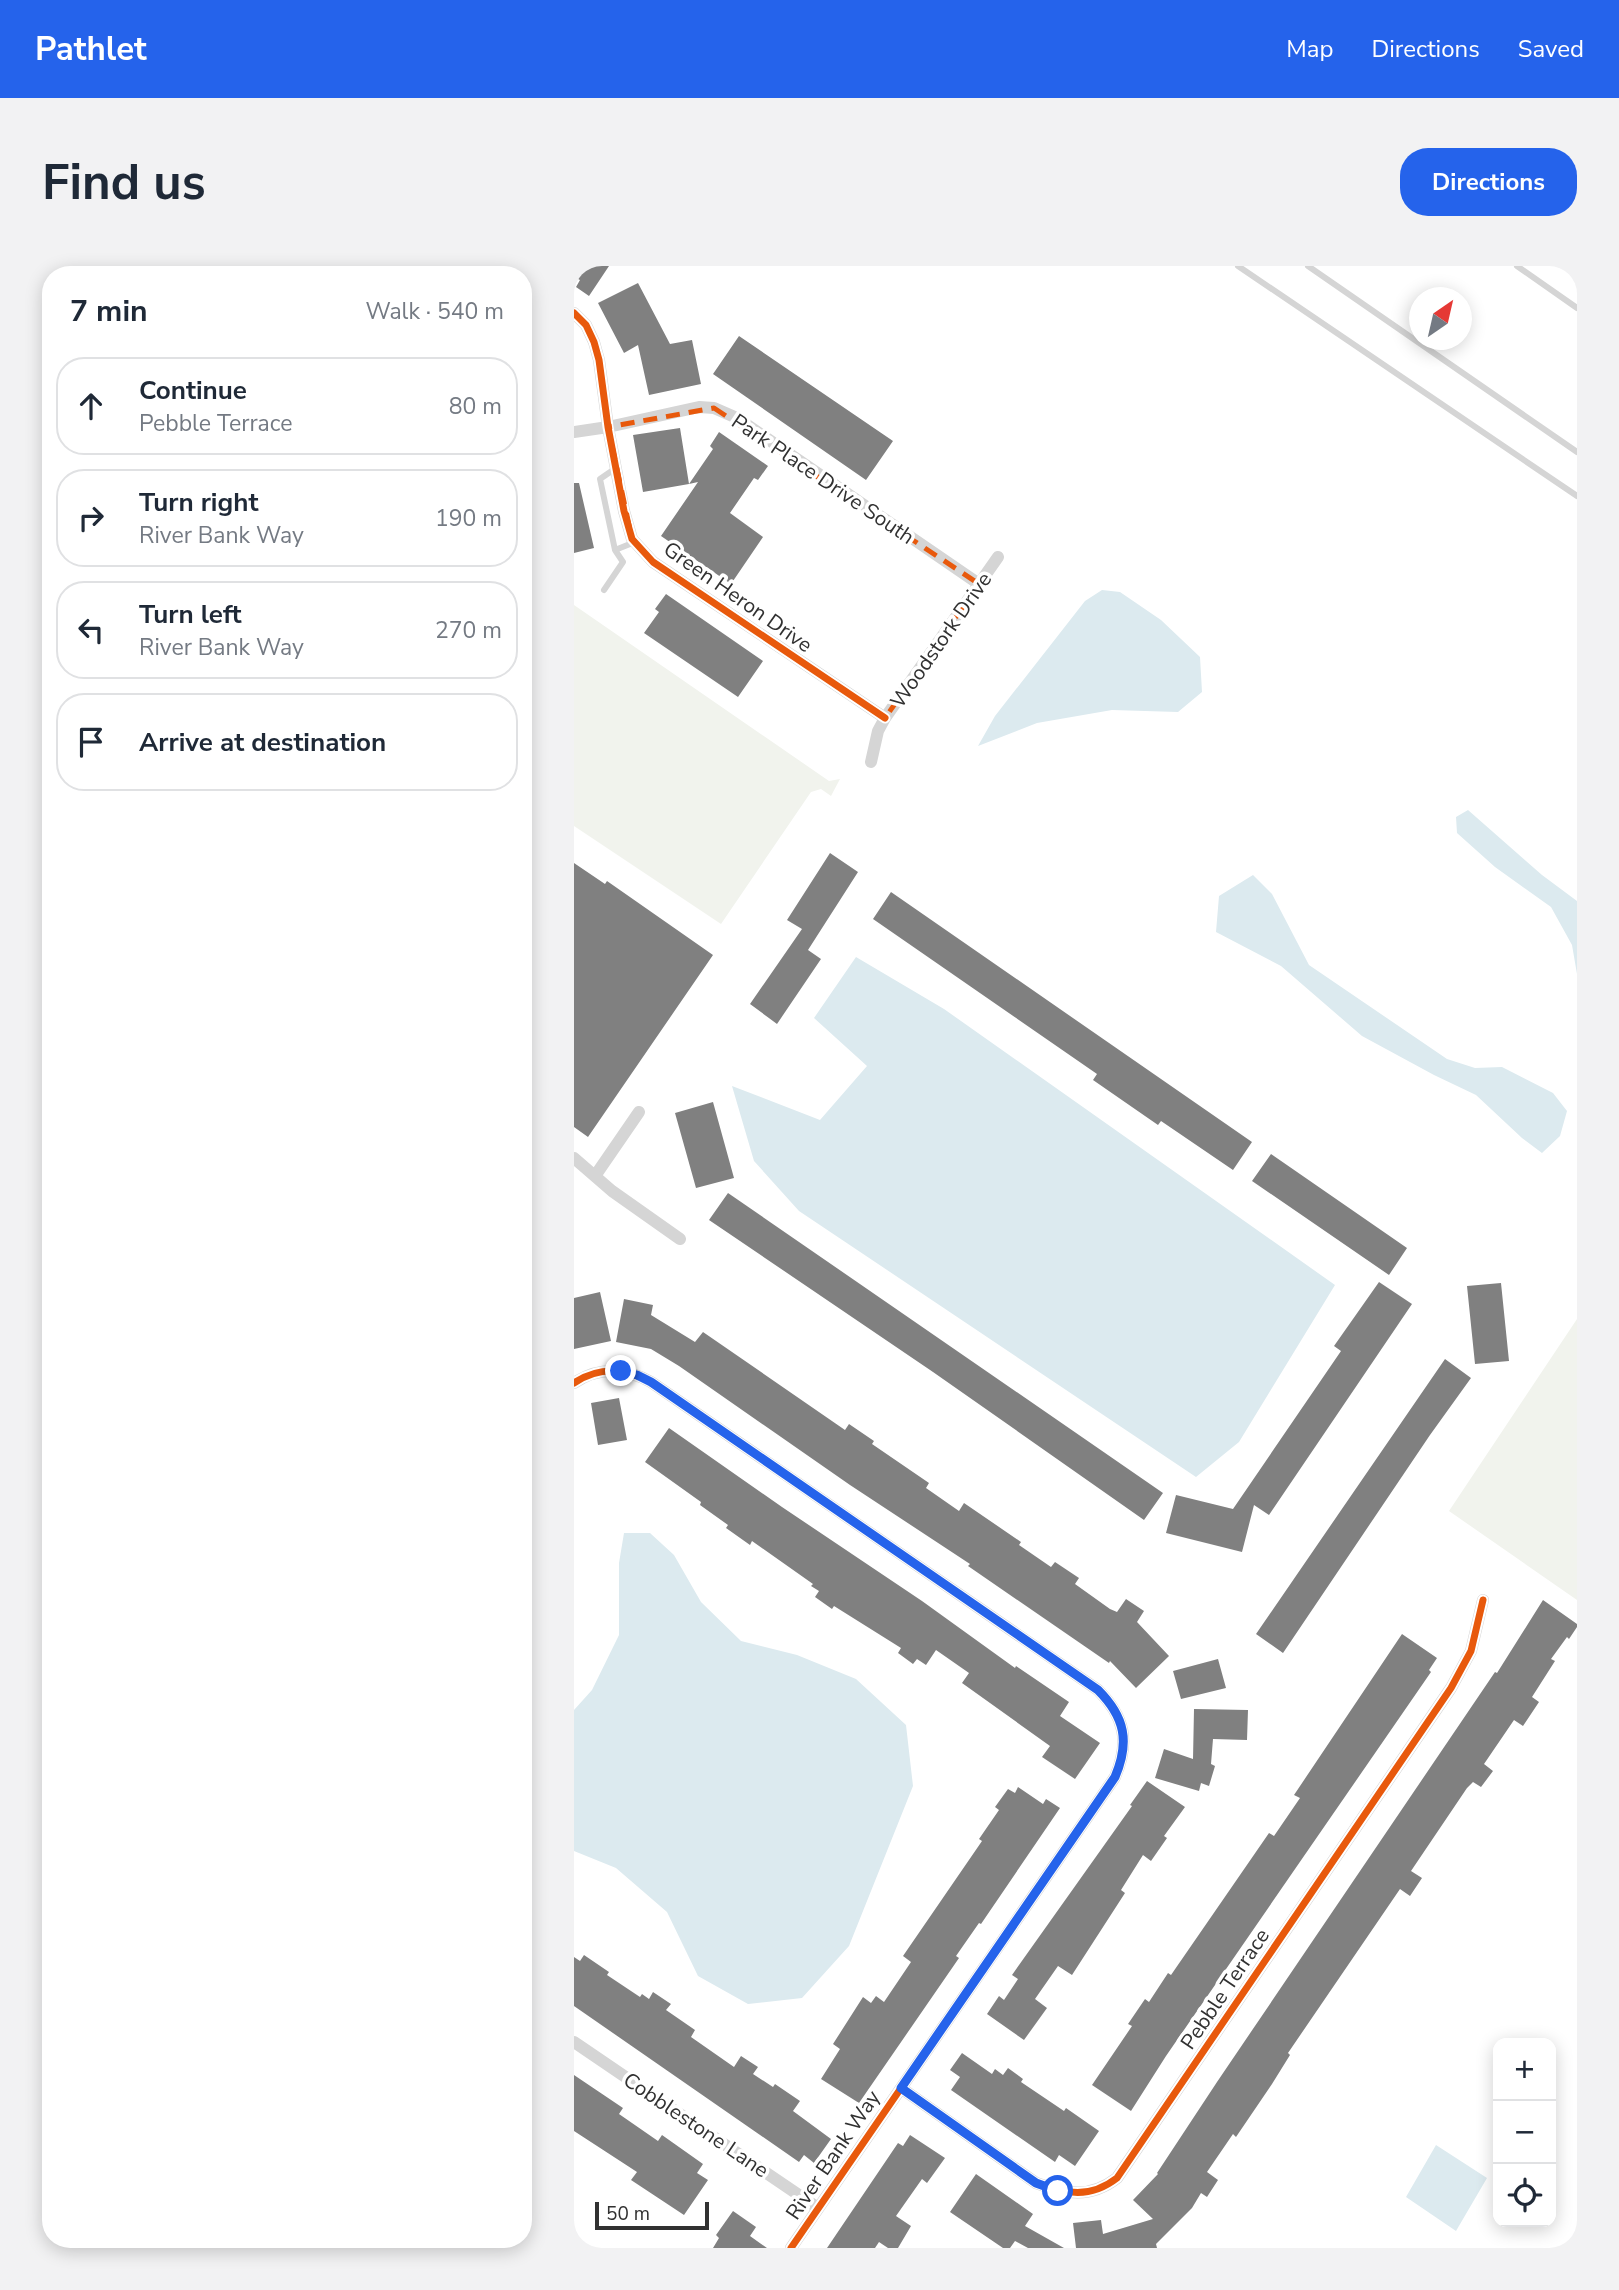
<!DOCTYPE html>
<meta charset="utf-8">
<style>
body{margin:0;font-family:"Nunito Sans",sans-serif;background:#f2f2f3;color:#1f2937}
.controls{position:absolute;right:21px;bottom:21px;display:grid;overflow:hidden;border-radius:14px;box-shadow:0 4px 18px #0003}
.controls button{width:63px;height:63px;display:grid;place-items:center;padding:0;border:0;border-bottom:2px solid #e0e1e3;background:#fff;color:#1f2937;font:35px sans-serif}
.compass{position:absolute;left:835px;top:21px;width:63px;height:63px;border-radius:50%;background:#fff;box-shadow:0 4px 18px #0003;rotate:34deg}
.scale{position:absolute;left:21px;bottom:18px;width:114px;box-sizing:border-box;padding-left:7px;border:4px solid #313131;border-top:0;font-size:19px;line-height:24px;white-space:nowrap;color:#313131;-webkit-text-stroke:5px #fff;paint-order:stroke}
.stop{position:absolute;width:21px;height:21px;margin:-16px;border:5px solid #2563eb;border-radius:50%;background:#fff}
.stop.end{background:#2563eb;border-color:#fff;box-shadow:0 2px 7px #0008}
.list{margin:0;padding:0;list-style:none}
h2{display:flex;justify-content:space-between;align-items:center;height:91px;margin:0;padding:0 28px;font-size:30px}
h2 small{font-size:23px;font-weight:400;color:#747a83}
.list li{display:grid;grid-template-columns:46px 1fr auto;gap:21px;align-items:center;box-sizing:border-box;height:98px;margin:0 14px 14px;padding:0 14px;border:2px solid #e0e1e3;border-radius:28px}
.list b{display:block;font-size:26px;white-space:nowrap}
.list p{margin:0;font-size:23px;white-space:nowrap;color:#747a83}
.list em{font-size:23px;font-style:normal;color:#747a83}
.icon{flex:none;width:38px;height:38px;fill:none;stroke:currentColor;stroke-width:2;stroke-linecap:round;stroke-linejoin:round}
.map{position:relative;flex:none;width:1003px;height:1982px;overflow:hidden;border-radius:28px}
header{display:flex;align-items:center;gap:42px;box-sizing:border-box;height:98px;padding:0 35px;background:#2563eb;color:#fff}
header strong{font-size:33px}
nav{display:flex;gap:38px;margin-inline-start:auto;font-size:24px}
.intro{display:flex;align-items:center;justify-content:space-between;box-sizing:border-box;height:168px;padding:0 42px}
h1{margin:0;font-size:49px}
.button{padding:18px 32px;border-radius:28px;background:#2563eb;color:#fff;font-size:24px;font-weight:700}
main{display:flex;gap:42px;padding:0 42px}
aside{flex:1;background:#fff;border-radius:28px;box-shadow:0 4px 18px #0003}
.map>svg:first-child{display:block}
.green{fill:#f1f3ed}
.water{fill:#dceaef}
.building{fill:#808080}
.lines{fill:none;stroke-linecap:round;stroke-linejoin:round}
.lane{stroke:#d5d5d5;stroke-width:6}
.street{stroke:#d5d5d5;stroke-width:12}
.cycleway-casing{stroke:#fff;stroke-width:11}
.cycleway{stroke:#e8590c;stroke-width:7}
.route{stroke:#2563eb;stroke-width:9}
.marked{fill:none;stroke:#e8590c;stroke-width:5;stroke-dasharray:14 9;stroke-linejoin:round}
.labels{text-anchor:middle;stroke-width:7;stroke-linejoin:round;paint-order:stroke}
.street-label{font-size:21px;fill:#313131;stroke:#fff}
</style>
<header>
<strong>Pathlet</strong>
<nav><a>Map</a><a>Directions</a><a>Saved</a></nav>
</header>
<div class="intro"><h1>Find us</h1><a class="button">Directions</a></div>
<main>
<aside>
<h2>7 min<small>Walk · 540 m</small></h2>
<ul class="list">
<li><svg class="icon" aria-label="ahead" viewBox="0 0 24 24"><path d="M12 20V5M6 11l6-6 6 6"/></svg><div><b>Continue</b><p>Pebble Terrace</p></div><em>80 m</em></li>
<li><svg class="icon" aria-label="right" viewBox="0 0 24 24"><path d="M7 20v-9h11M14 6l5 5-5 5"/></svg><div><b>Turn right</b><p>River Bank Way</p></div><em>190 m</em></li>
<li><svg class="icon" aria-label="left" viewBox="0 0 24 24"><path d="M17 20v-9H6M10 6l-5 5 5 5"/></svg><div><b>Turn left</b><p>River Bank Way</p></div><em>270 m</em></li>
<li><svg class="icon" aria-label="arrive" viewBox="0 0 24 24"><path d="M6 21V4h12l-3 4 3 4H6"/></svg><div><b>Arrive at destination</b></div></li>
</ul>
</aside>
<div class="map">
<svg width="1003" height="1982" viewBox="0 0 1003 1982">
<rect width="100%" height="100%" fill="#fff"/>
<!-- green -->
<path class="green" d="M 0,339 L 255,515 L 266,513 L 257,530 L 247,523 L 237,526 L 147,658 L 0,560 Z
M 1003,1053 L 1003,1334 L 875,1245 Z"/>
<!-- water -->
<path class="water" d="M 528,324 L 546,326 L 587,354 L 626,391 L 628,426 L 604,446 L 538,444 L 463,457 L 404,480 L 421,450 L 511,335 Z
M 894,544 L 968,609 L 1003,635 L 1003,708 L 998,679 L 977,641 L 921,601 L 883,567 L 882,551 Z
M 679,609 L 698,628 L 735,699 L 873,793 L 901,802 L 928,801 L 979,827 L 993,845 L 986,870 L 968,887 L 948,872 L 902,829 L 860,809 L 788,770 L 707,700 L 642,666 L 645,630 Z
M 282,691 L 370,743 L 761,1019 L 665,1176 L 622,1211 L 225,945 L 180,895 L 158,820 L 246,854 L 293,800 L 240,752 Z
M 50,1267 L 76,1267 L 100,1289 L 127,1336 L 167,1375 L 223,1389 L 282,1413 L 332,1459 L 339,1520 L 275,1680 L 228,1732 L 174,1738 L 124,1710 L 93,1646 L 42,1602 L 0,1585 L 0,1444 L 18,1424 L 45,1369 L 45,1297 Z
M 862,1879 L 913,1912 L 882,1965 L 832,1931 Z"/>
<!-- building -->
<path class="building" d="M 0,0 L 35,0 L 15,30 L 2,21 L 6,14 L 0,11 Z
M 64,17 L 96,78 L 118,74 L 127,118 L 75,129 L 64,79 L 50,87 L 24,37 Z
M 165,70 L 319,175 L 292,214 L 139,108 Z
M 106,162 L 115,218 L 69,226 L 59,169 Z
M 145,166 L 194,200 L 184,214 L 180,212 L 156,247 L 189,271 L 157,318 L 87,270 L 124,216 L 115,218 L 139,183 L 136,180 Z
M 0,217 L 5,217 L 20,282 L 0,287 Z
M 92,328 L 189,395 L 164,431 L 70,367 L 85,346 L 81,343 Z
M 256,587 L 284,606 L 234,684 L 247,693 L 203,758 L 176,738 L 228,663 L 213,654 Z
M 0,597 L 31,618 L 33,615 L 139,689 L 14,871 L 0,861 Z
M 317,626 L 678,876 L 659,904 L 587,855 L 584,859 L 519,814 L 523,808 L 299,653 Z
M 139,836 L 160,912 L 122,922 L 101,847 Z
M 697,888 L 833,982 L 815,1009 L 678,915 Z
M 154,927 L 589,1227 L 570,1254 L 359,1106 L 135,954 Z
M 805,1016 L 838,1038 L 695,1249 L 680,1239 L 668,1286 L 592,1267 L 602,1229 L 659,1243 L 767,1085 L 760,1080 Z
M 927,1017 L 935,1095 L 901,1098 L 893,1020 Z
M 26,1026 L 37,1075 L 0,1083 L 0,1032 Z
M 50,1033 L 79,1039 L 77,1049 L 121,1076 L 129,1066 L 271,1164 L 275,1158 L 300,1175 L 298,1178 L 355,1217 L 352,1222 L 385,1245 L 390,1237 L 447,1276 L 445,1279 L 477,1301 L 481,1296 L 505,1312 L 501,1318 L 536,1343 L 543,1346 L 552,1333 L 570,1345 L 563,1356 L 595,1390 L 562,1422 L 536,1395 L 535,1397 L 423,1320 L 394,1300 L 396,1298 L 276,1219 L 105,1100 L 77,1083 L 42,1076 Z
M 871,1093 L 897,1112 L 856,1169 L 709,1387 L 682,1368 Z
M 45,1132 L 53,1174 L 24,1179 L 17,1137 Z
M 95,1162 L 208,1241 L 348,1335 L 441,1402 L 442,1400 L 495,1436 L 486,1450 L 526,1477 L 501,1513 L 468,1491 L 476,1480 L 388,1417 L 395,1407 L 362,1384 L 352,1399 L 343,1393 L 339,1398 L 324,1387 L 327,1382 L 260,1340 L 258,1343 L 241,1331 L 245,1325 L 237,1320 L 239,1318 L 178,1275 L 176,1279 L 152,1262 L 154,1259 L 126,1239 L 127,1236 L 71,1196 Z
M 969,1334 L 1003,1358 L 1003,1361 L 995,1373 L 993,1371 L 977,1393 L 981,1395 L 958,1431 L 965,1436 L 949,1460 L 940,1454 L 910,1498 L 919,1505 L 907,1521 L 899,1516 L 893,1522 L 837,1605 L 848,1612 L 836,1630 L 826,1623 L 714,1787 L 716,1789 L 698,1818 L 662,1871 L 659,1868 L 633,1906 L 644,1914 L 633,1931 L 627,1927 L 618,1942 L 582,1978 L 583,1982 L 502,1982 L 499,1957 L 527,1954 L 529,1968 L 579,1953 L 559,1934 L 584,1908 L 583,1907 L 643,1816 L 921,1406 L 923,1407 Z
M 828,1368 L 863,1392 L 855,1404 L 857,1406 L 592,1790 L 557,1845 L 518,1819 L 558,1760 L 554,1758 L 571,1733 L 575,1736 L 594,1707 L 597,1709 L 695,1567 L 700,1570 L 726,1532 L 720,1529 Z
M 644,1393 L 652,1422 L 607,1433 L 599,1405 Z
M 620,1443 L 674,1444 L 673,1474 L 639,1473 L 637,1498 L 641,1500 L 635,1520 L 627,1517 L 625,1525 L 581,1512 L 590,1483 L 619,1493 Z
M 573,1515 L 611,1541 L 590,1570 L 593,1572 L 577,1595 L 569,1589 L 547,1624 L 551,1627 L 498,1709 L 484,1700 L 461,1733 L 473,1742 L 450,1774 L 413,1748 L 425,1730 L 430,1734 L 444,1713 L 438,1709 L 558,1540 L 556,1539 Z
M 444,1521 L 469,1538 L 472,1533 L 486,1542 L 407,1658 L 405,1657 L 382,1690 L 385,1692 L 285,1837 L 247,1813 L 266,1783 L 259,1778 L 289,1731 L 297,1737 L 302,1730 L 310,1736 L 337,1696 L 329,1690 L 408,1575 L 405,1573 L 425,1544 L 421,1541 L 434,1523 L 441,1527 Z
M 10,1689 L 35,1706 L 33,1709 L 66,1731 L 68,1728 L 75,1733 L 79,1726 L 97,1738 L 92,1744 L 121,1764 L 117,1771 L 160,1801 L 167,1790 L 184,1801 L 179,1808 L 199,1821 L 201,1818 L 226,1835 L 219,1845 L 257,1873 L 240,1897 L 230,1889 L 225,1896 L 0,1740 L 0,1691 L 6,1695 Z
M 388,1787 L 418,1808 L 421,1803 L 429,1809 L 434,1802 L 449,1813 L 447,1816 L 490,1845 L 492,1842 L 525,1865 L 501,1900 L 485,1889 L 481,1896 L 377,1824 L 386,1811 L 376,1804 Z
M 0,1809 L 49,1842 L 45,1848 L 84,1875 L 88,1869 L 129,1898 L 123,1907 L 134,1914 L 110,1949 L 57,1914 L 63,1906 L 0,1865 Z
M 336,1869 L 371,1892 L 353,1917 L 348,1913 L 322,1950 L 337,1960 L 324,1982 L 314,1982 L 305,1976 L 301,1982 L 253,1982 L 324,1877 L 329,1880 Z
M 402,1908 L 459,1948 L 451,1960 L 490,1982 L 454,1982 L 441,1975 L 436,1982 L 429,1982 L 376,1946 Z
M 159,1945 L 182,1961 L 176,1970 L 193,1982 L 139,1982 L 145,1972 L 142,1969 Z"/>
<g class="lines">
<!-- lane -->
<path class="lane" d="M 664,0 L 1003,230
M 734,0 L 1003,186
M 943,0 L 1003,42
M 41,284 L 61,276
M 30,324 L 49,296 L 41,284 L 26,213 L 42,202"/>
<!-- street -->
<path class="street" d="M 0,47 L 12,59 L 20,76 L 25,94 L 34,161 L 50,245 L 58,273 L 79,296 L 311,452
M 0,166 L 34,161 L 125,141 L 140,142 L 163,152 L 405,318
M 297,496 L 304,465 L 311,452 L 424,291
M 0,892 L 38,925 L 106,973
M 21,910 L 65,846
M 0,1117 C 26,1100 51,1102 77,1116 L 524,1424 C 551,1451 556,1476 541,1511 L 217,1982
M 0,1776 L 244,1942
M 327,1822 L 462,1917 C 492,1928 516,1933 543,1912 L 877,1422 L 897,1385 L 909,1334"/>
<defs>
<path id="cycleway" d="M 0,47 L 12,59 L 20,76 L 25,94 L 34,161 L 50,245 L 58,273 L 79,296 L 311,452
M 0,1117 C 26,1100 51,1102 77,1116 L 524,1424 C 551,1451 556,1476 541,1511 L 217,1982
M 327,1822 L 462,1917 C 492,1928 516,1933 543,1912 L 877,1422 L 897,1385 L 909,1334"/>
</defs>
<!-- cycleway casing -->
<use href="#cycleway" class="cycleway-casing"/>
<!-- cycleway -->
<use href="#cycleway" class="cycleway"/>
</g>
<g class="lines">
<!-- route -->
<path class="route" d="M 47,1105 L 63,1109 L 77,1116 L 524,1424 C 551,1451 556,1476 541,1511 L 327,1822 L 462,1917 L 484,1925"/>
</g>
<!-- marked area -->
<path class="marked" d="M 140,142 L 405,318 L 311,452 L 79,296 L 58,273 L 34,161 Z"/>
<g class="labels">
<!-- street labels -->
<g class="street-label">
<text transform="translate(249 213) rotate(34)" y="7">Park Place Drive South</text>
<text transform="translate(164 331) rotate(35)" y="7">Green Heron Drive</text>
<text transform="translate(367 374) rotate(-55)" y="7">Woodstork Drive</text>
<text transform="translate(651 1723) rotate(-56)" y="7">Pebble Terrace</text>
<text transform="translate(122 1859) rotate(34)" y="7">Cobblestone Lane</text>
<text transform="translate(259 1889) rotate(-56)" y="7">River Bank Way</text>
</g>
</g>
</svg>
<div class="controls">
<button>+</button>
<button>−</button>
<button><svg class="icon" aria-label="locate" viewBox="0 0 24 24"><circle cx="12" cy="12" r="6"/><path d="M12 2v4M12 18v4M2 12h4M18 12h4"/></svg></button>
</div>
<svg class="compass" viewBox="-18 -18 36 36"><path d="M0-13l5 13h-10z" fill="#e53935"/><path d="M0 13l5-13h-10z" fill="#747a83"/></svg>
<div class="scale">50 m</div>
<div class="stop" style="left:484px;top:1925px"></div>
<div class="stop end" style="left:47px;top:1105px"></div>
</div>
</main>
